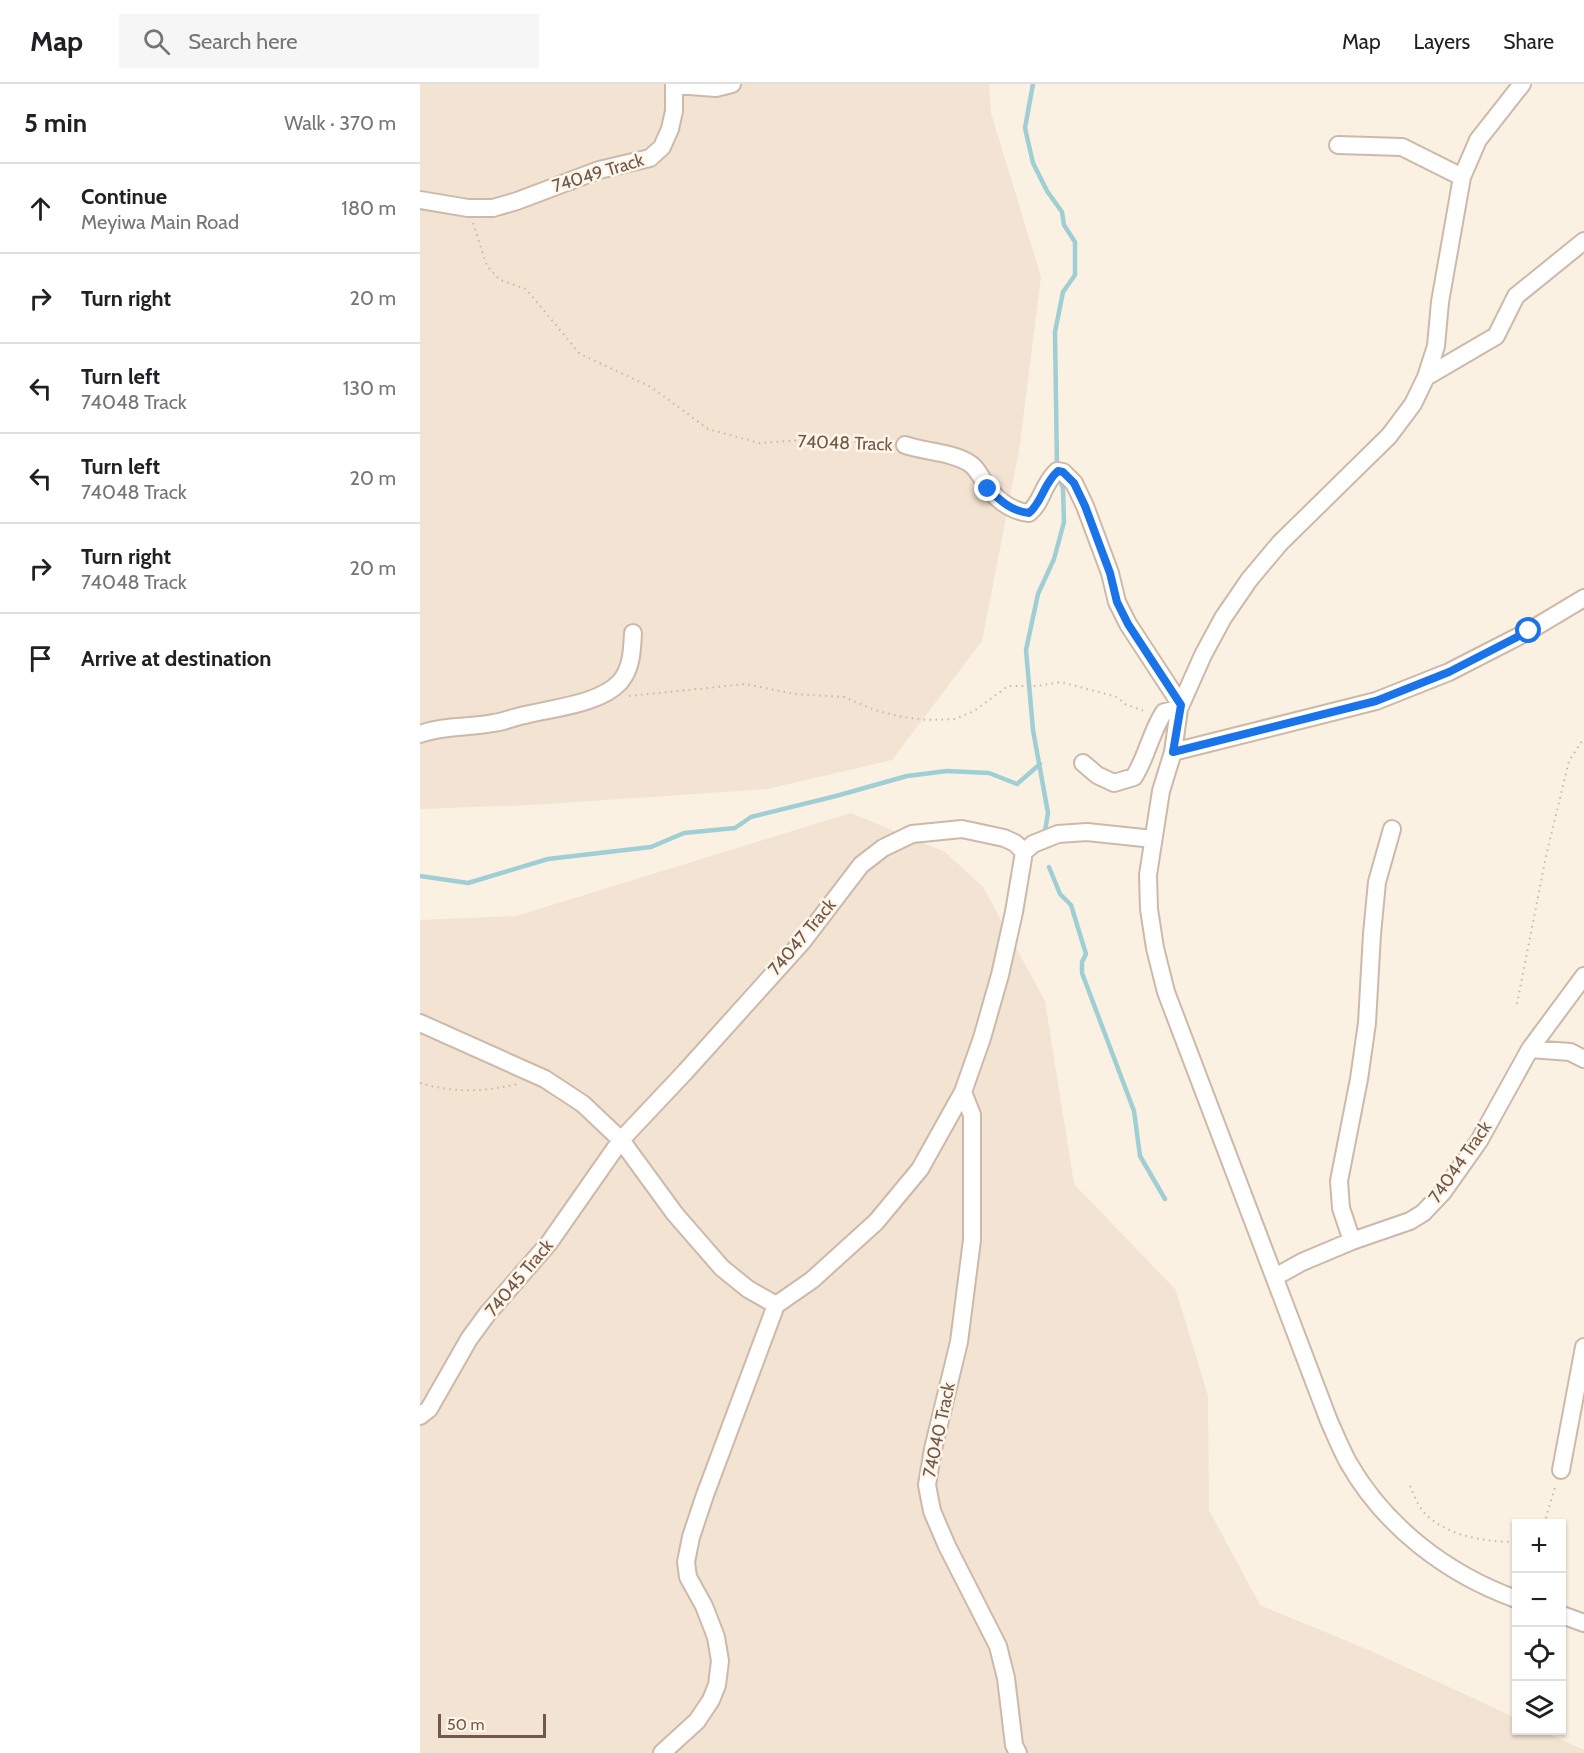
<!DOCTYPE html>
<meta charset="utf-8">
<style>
body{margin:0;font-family:Cabin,sans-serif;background:#f6f6f6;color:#202124}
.controls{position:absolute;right:18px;bottom:18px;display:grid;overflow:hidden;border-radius:0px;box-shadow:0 2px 4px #0004}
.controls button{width:54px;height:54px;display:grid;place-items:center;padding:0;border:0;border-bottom:2px solid #e0e0e0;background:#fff;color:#202124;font:30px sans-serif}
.scale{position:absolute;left:18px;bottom:15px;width:108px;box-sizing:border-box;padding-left:6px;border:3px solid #72584a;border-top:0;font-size:16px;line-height:21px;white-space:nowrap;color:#72584a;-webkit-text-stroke:4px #fef6e9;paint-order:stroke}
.stop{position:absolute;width:18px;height:18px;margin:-14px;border:4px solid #1a73e8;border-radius:50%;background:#fff}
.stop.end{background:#1a73e8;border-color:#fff;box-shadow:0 2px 6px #0008}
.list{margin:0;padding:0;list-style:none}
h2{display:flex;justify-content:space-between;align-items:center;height:78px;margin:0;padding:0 24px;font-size:26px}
h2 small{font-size:20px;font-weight:400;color:#757577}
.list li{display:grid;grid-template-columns:39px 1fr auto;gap:18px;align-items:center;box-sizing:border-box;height:90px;padding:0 24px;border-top:2px solid #e0e0e0}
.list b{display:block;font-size:22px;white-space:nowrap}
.list p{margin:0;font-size:20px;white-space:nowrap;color:#757577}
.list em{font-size:20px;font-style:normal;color:#757577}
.icon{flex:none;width:33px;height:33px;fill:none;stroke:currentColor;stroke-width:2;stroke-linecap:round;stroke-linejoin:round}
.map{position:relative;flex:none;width:1164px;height:1669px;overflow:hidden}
header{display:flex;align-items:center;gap:36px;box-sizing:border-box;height:84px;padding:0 30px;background:#fff;border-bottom:2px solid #e0e0e0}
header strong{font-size:28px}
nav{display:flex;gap:33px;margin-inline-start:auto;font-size:21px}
.search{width:420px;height:54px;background:#f6f6f6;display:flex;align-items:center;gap:15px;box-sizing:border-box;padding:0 21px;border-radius:0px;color:#757577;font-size:22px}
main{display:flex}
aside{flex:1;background:#fff}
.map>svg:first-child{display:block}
.residential{fill:#f3e3d2}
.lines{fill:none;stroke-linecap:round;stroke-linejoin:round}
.stream{stroke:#9fced5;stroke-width:4.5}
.minor-casing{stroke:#ccb9aa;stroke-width:20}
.path{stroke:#d4b39f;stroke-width:2;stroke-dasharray:1.5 4.5;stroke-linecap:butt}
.minor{stroke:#fff;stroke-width:16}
.route{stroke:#1a73e8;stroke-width:8}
.labels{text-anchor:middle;stroke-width:5;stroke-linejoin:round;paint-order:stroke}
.street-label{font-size:18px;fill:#72584a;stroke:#fef6e9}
</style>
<header>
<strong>Map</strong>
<div class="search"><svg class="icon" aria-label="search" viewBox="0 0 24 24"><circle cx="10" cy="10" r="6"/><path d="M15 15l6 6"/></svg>Search here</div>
<nav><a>Map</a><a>Layers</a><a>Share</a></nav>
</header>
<main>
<aside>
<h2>5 min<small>Walk · 370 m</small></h2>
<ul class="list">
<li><svg class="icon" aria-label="ahead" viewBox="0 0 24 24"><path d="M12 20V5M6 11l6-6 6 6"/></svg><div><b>Continue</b><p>Meyiwa Main Road</p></div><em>180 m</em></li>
<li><svg class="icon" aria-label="right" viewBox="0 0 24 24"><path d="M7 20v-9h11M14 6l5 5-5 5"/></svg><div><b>Turn right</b></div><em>20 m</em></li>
<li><svg class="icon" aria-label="left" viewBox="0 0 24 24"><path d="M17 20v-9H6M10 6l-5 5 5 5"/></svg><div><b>Turn left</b><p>74048 Track</p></div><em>130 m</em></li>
<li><svg class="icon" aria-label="left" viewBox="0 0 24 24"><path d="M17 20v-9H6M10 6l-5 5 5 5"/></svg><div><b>Turn left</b><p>74048 Track</p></div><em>20 m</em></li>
<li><svg class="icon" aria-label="right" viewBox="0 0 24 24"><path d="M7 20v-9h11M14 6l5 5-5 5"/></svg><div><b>Turn right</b><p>74048 Track</p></div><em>20 m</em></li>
<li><svg class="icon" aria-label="arrive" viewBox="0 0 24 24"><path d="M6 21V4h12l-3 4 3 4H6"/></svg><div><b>Arrive at destination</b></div></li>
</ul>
</aside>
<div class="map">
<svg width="1164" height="1669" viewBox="0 0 1164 1669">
<rect width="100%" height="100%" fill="#fbf1e3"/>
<!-- residential -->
<path class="residential" d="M 0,0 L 569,0 L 571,29 L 621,193 L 599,367 L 562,557 L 472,676 L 347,705 L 113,721 L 0,725 Z
M 431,729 L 525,768 L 563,803 L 625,917 L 654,1100 L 756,1206 L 788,1312 L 789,1426 L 840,1521 L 951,1567 L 1096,1634 L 1096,1646 L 1123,1647 L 1164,1666 L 1164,1669 L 0,1669 L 0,836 L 96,832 Z"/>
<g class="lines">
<!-- stream -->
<path class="stream" d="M 613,0 L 605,44 L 613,79 L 627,107 L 642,128 L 644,141 L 655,158 L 655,191 L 643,208 L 635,248 L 637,384
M 625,747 L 628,729 L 613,646 L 606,566 L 618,510 L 634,475 L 644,438 L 643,405 L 639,392
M 629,783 L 640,810 L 651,821 L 666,870 L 662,878 L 662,889 L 714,1027 L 720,1072 L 745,1115
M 0,792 L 48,799 L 128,775 L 231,763 L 264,749 L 315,744 L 331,733 L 416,712 L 487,692 L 527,687 L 569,689 L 597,700 L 620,680"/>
<defs>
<path id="minor" d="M 255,1 L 296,4 L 312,0
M 918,61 L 982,63 L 1042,93
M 0,116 L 48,124 L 73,124 L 97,117 L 179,86 L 230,74 L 242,63 L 250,45 L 254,27 L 254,0
M 1006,293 L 1076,252 L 1096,212 L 1164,157
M 485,361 C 506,368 531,368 549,379 C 556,383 560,391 564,398 C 574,414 590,427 609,429 C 623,417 622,401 637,387 L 643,388 L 654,399 L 665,422 L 690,489 L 697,518 L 708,540 L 761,621
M 0,650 C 24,641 49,644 73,639 C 84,638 94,633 105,631 C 133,624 180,620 200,598 C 212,584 212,566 213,549
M 753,668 L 956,617 L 1029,588 L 1109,547 L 1164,514
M 663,679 L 677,691 L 694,699 L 714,693 C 727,672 731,648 744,628 L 759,625
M 0,939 L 125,995 L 163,1020 L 201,1056 L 255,1130 L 302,1184 L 328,1205 L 356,1221
M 1110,965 L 1150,968 L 1164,975
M 543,1008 L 552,1031 L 552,1156 L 539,1258 L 513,1365 L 507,1401 L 512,1427 L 527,1462 L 578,1562 L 586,1594 L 594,1661 L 598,1669
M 932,1157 L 921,1124 L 919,1097 L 939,995 L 947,939 L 952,850 L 957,798 L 972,745
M 855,1193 L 882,1178 L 932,1157 L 990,1137 L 1003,1129 L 1023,1108 L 1059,1057 L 1110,965 L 1164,892
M 0,1332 L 9,1325 L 49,1255 L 68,1229 L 129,1159 L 201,1056 L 266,987 L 383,857 L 441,781 L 463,764 L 492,750 L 542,745 L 584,754 L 595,759 L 604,768
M 1141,1386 L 1164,1263
M 1096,1515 C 1027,1490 965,1443 928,1378 C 921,1365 915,1350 909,1337 L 746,908 L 735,864 L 729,825 L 728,791 L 741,707 L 753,668 L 759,625 L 783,571 L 803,534 L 829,496 L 860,459 L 969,352 L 993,320 L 1006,293 L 1016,262 L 1020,218 L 1042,93 L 1058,56 L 1102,0
M 1142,1531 L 1164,1539
M 242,1669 L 277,1637 L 291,1616 L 297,1601 L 300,1577 L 296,1553 L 284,1522 L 268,1493 L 266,1478 L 271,1453 L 285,1411 L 356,1221 L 392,1196 L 456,1138 L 500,1085 L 543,1008 L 562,954 L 580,891 L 594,828 L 604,768 L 613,760 L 638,750 L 667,748 L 733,755"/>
</defs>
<!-- minor casing -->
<use href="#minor" class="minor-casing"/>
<!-- path -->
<path class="path" d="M 53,139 L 67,182 L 80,196 L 106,205 L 160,270 L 231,303 L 288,345 L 339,359 L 400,355 L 471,360
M 209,612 L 326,600 L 374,610 L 424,613 L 455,626 L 482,633 L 507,636 L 535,635 L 554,627 L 588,602 L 616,602 L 641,598 L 697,613 L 705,620 L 727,628
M 1097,920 L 1126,772 L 1149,677 L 1164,654
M 0,999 C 33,1009 64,1008 98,1000
M 990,1402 C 995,1413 999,1426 1010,1434 C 1032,1453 1068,1458 1096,1458
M 1124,1440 L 1136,1400"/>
<!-- minor -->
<use href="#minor" class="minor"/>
</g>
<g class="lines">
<!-- route -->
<path class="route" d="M 568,405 C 581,417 591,427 609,429 C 623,417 623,400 638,387 L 643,388 L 654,399 L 665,422 L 690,489 L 697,518 L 708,540 L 761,621 L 753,668 L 956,617 L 1029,588 L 1109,547"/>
</g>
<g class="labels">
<!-- street labels -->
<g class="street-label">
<text transform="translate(178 89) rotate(-17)" y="6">74049 Track</text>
<text transform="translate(425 359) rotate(2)" y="6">74048 Track</text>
<text transform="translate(382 853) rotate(-50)" y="6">74047 Track</text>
<text transform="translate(1040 1078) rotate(-55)" y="6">74044 Track</text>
<text transform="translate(99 1194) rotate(-50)" y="6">74045 Track</text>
<text transform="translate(519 1346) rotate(-78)" y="6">74040 Track</text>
</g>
</g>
</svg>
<div class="controls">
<button>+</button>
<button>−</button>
<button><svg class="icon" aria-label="locate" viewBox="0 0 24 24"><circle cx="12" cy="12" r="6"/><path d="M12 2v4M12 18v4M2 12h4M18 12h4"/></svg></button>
<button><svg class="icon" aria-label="layers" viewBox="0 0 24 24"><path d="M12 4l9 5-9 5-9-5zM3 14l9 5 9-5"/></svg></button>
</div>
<div class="scale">50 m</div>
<div class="stop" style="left:1109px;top:547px"></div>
<div class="stop end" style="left:568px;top:405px"></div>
</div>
</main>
